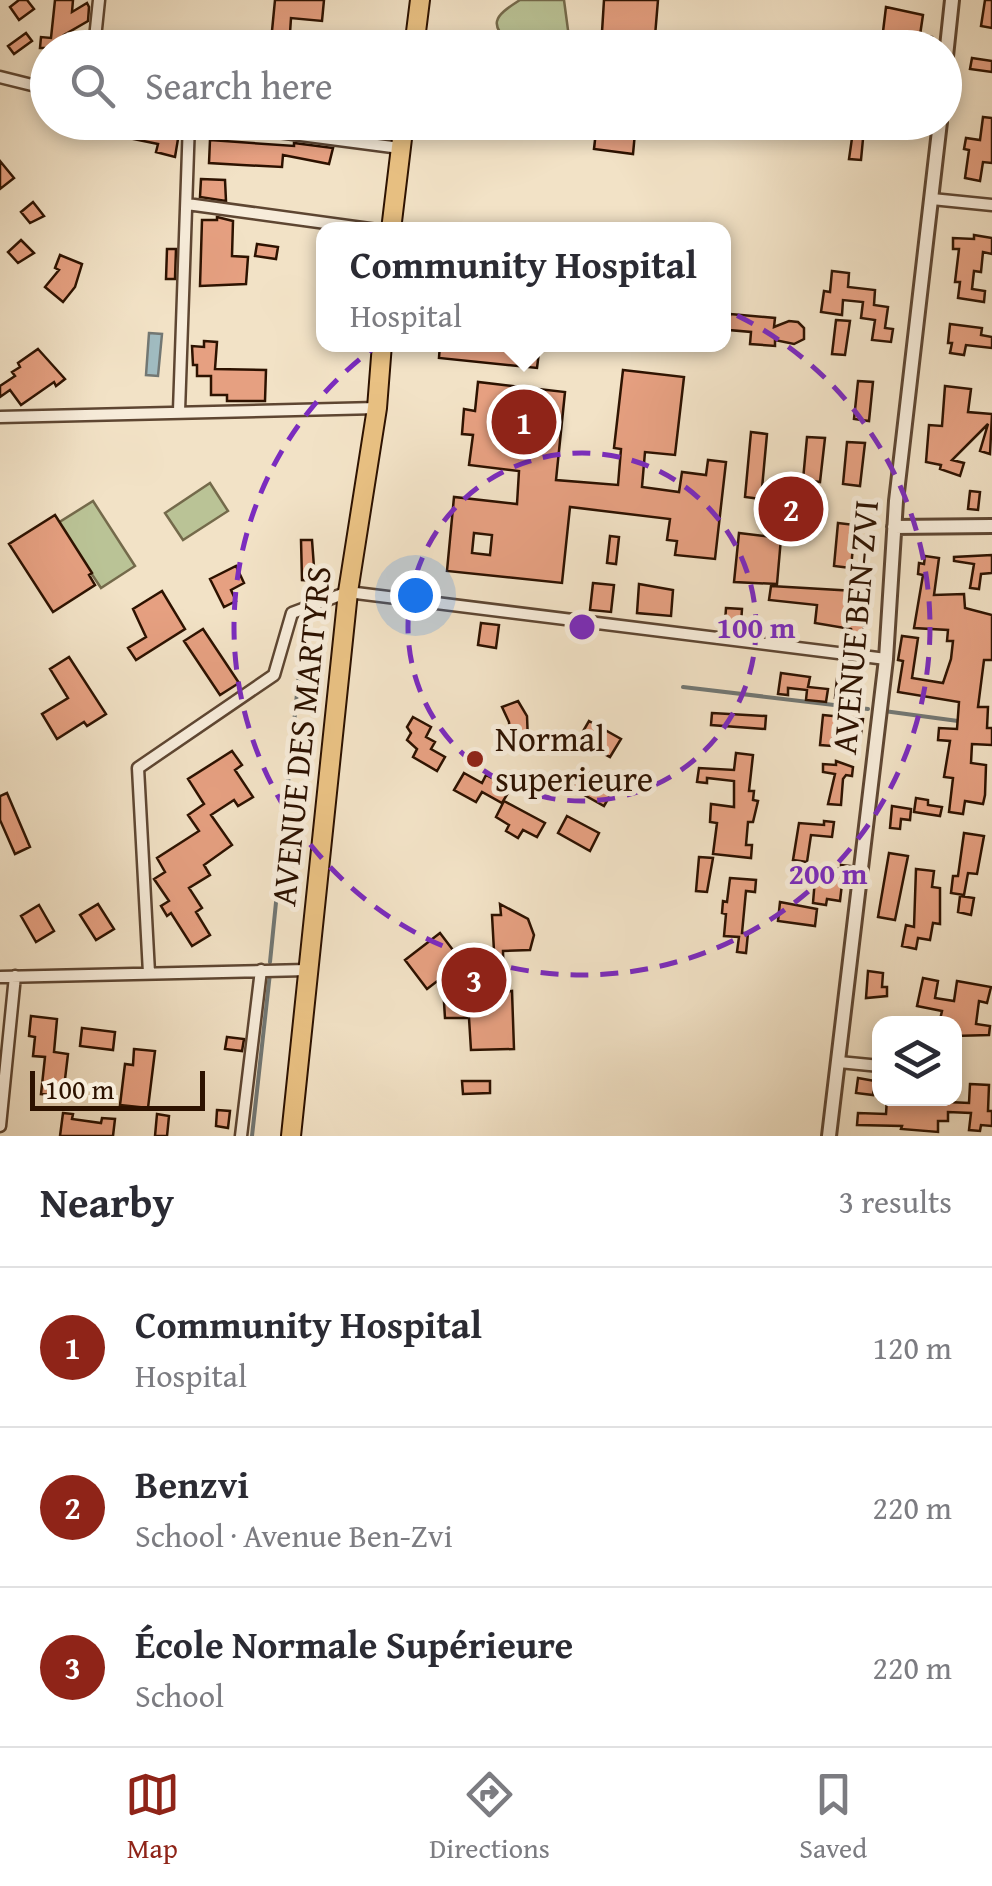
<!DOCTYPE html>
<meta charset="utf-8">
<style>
body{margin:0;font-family:"Gentium Book Plus",serif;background:#f2f2f3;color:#2b2b33}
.controls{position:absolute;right:30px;bottom:30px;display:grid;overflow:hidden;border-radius:20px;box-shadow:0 5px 15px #0003}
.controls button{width:90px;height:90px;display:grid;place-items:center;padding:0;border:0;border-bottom:2px solid #e1e1e2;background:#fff;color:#2b2b33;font:50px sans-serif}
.scale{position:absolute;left:30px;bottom:25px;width:175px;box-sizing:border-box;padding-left:10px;border:5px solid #2d1200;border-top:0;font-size:28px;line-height:35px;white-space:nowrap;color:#2d1200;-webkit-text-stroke:8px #f7ecda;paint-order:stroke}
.you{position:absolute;left:415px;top:595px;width:35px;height:35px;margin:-25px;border:8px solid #fff;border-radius:50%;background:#1a73e8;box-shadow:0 0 0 15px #1a73e833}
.badge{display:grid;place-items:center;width:65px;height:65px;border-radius:50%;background:#8f2418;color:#fff;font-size:32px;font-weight:700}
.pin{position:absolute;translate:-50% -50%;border:5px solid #fff;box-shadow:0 2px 10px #0006}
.popup{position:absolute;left:316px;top:222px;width:415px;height:130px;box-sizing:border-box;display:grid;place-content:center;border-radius:20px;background:#fff;filter:drop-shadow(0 2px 8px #0005);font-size:32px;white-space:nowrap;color:#7c7c81}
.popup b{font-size:38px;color:#2b2b33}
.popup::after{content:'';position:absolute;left:50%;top:100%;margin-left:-20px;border:20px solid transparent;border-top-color:#fff}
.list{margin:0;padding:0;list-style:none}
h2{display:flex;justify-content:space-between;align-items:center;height:130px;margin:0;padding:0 40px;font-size:42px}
h2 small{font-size:32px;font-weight:400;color:#7c7c81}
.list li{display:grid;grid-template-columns:65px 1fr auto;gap:30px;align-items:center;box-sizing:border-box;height:160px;padding:0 40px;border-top:2px solid #e1e1e2}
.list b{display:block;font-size:38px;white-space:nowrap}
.list p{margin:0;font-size:32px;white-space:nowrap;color:#7c7c81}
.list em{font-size:32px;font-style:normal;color:#7c7c81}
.icon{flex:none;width:55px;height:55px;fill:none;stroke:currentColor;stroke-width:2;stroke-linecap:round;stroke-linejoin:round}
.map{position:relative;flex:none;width:992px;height:1136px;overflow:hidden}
.search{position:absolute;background:#fff;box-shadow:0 5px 15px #0003;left:30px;right:30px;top:30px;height:110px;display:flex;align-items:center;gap:25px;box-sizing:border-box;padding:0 35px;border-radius:55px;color:#7c7c81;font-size:38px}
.sheet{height:610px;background:#fff}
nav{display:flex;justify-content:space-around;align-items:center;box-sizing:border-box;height:140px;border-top:2px solid #e1e1e2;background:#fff;font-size:28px;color:#7c7c81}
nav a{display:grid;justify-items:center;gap:5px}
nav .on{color:#8f2418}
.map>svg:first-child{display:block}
.green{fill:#bac396;stroke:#746a4b;stroke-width:2.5}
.water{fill:#a0bbc0;stroke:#727773;stroke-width:2.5}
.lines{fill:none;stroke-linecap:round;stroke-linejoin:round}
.stream{stroke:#727773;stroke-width:4}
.building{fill:#e6a081;stroke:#2d1200;stroke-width:2.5;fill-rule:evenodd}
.minor-casing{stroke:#5e4632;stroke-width:15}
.tertiary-casing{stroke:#5e4632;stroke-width:18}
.primary-casing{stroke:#2d1200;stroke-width:22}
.minor{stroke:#f7ecda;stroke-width:10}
.tertiary{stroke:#f7ecda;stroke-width:12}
.primary{stroke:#e9c183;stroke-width:18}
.ring{fill:none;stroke:#7b2cbf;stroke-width:5;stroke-dasharray:18 12}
.poi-dot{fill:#8f2418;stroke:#f7ecda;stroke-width:4}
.labels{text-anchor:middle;stroke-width:10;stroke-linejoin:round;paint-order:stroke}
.street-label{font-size:35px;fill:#2d1200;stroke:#f7ecda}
.poi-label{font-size:35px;fill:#2d1200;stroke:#f7ecda;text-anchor:start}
.centre{fill:#7b2cbf;stroke:#f7ecda;stroke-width:5}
.ring-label{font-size:30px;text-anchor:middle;font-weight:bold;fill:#7b2cbf;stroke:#f7ecda;stroke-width:10;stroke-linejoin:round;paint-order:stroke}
</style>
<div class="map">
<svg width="992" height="1136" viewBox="0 0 992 1136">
<rect width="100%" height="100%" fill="#f2e2c6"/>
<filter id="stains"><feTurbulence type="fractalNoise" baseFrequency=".002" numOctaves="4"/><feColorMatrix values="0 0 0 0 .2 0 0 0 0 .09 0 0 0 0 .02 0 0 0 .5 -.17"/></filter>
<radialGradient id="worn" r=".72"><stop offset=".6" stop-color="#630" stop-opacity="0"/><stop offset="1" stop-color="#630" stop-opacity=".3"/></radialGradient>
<!-- green -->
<path class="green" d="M 520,0 L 564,0 L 568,30 L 564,47 L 513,47 C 488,24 493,17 520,0 Z
M 210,483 L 228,511 L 183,540 L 165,513 Z
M 93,501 L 135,566 L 101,588 L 58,523 Z"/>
<!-- water -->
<path class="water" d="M 149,333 L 162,334 L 158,376 L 146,375 Z"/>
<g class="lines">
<!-- stream -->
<path class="stream" d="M 683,687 L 868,709
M 884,711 L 958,721
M 270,962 L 302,644
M 252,1136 L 270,973"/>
</g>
<!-- building -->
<path class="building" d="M 19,0 L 27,0 L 34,9 L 19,20 L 10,7 Z
M 55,0 L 73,0 L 72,12 L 87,3 L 89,7 L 88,21 L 64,35 L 68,41 L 75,42 L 75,48 L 40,48 L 41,37 L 51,38 Z
M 275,0 L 324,0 L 322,21 L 291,18 L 290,33 L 272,31 Z
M 604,0 L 658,0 L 654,48 L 601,48 Z
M 985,0 L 992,0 L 992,28 L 981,26 Z
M 886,7 L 923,15 L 920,35 L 932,37 L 930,48 L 881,48 Z
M 26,33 L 32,41 L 14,54 L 8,46 Z
M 972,58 L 992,61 L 992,72 L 970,69 Z
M 983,117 L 992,118 L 992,163 L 983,162 L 980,181 L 965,178 L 969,150 L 964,149 L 966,138 L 980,140 Z
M 117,122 L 160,122 L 180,127 L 175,157 L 156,152 L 158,144 L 114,135 Z
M 597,122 L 636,122 L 633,154 L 594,149 Z
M 852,138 L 863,139 L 861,160 L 849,159 Z
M 210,140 L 294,146 L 294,143 L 333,148 L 329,164 L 283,155 L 282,167 L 242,165 L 209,163 Z
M 0,161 L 14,178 L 0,189 Z
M 201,179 L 225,180 L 226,201 L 200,197 Z
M 33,202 L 44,216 L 30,223 L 21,212 Z
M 217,217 L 233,221 L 232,256 L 248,257 L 246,284 L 200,286 L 202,220 L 217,220 Z
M 974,235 L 992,238 L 992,254 L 983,252 L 981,272 L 974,271 L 972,289 L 985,291 L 984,302 L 958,298 L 960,282 L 955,282 L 959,249 L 953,249 L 953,238 L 974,239 Z
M 21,240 L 34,253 L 18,263 L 8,252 Z
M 257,244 L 278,247 L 276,259 L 255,256 Z
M 167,249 L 176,249 L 175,279 L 166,279 Z
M 60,255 L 82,264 L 75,287 L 63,302 L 45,287 L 59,270 L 55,268 Z
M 832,271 L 849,273 L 848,287 L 875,290 L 874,305 L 888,307 L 885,328 L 893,329 L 891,342 L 872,340 L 875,320 L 861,318 L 863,302 L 843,300 L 842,315 L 821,312 L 824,291 L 830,292 Z
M 730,314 L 775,318 L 774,327 L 789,321 L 798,322 L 804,328 L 804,339 L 794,344 L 775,340 L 775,346 L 750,344 L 751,332 L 729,330 Z
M 836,320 L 850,321 L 845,355 L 832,354 Z
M 950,324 L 982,328 L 981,335 L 992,337 L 992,348 L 966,345 L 964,355 L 950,353 L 952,343 L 948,343 Z
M 204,341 L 217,342 L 215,369 L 266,370 L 265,401 L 227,401 L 227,395 L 211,395 L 211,376 L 197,376 L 197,365 L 193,365 L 192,346 L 204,347 Z
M 440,344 L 540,344 L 537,368 L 439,358 Z
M 38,349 L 65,379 L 56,386 L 54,382 L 21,405 L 10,390 L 0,397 L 0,386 L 15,376 L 12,372 L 20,367 L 18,363 Z
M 623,370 L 684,377 L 675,455 L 645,452 L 642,487 L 679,492 L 682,472 L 706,475 L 708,460 L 726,462 L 715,559 L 675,555 L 677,541 L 667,540 L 670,519 L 570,507 L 562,583 L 447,571 L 454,497 L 517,504 L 519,471 L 469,465 L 473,435 L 462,434 L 464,409 L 475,411 L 478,382 L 565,392 L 556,480 L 618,485 L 621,449 L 614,448 ZM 474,533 L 492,535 L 490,555 L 472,553 Z
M 858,381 L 873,382 L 869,421 L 854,419 Z
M 945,386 L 971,389 L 968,412 L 992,414 L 990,454 L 980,451 L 988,424 L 952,460 L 964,463 L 960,476 L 940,469 L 941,465 L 926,462 L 929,425 L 942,426 Z
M 751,432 L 767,434 L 761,499 L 745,497 Z
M 807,437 L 825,438 L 820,482 L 803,480 Z
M 847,442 L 865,443 L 860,486 L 843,484 Z
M 970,491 L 980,492 L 978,510 L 968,509 Z
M 55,515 L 92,573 L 89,575 L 95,585 L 53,612 L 9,544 Z
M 838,523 L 855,525 L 851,568 L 834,566 Z
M 739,533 L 781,538 L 777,584 L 734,582 Z
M 610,536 L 619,537 L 616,564 L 607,563 Z
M 301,540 L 312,540 L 315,581 L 302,580 Z
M 992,555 L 992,573 L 981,574 L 979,589 L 970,588 L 974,564 L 954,561 L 954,557 Z
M 925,556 L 939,558 L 934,595 L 964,594 L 965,608 L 992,615 L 992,660 L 984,660 L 978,707 L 988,707 L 987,728 L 992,728 L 992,745 L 972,744 L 971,763 L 986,765 L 985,795 L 983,804 L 965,801 L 963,814 L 949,812 L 953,778 L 944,777 L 950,741 L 938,740 L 939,728 L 957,729 L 959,702 L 898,692 L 903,661 L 898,660 L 902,636 L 918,638 L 912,678 L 943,683 L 951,659 L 953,641 L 947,641 L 948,630 L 914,628 L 923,575 L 918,574 L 919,563 L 924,564 Z
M 236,566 L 244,583 L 231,590 L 236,601 L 224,607 L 210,579 Z
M 593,583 L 614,585 L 611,612 L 590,610 Z
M 639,584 L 673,590 L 671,616 L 637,613 Z
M 771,586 L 872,592 L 870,610 L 865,609 L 863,637 L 851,636 L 851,629 L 815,623 L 817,605 L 769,600 Z
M 162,591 L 185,629 L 136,660 L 128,648 L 146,637 L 133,609 Z
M 726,608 L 742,609 L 741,624 L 725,623 Z
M 481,623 L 499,625 L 496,648 L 478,645 Z
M 203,629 L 239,683 L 220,695 L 184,641 Z
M 69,657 L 106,714 L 87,726 L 84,722 L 57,739 L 42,714 L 68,698 L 50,669 Z
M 781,673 L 810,677 L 808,687 L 828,689 L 826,702 L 806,700 L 807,690 L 788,688 L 788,695 L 778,694 Z
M 837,679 L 855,681 L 853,700 L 835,698 Z
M 518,701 L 527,716 L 528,741 L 517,737 L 511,748 L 509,722 L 502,707 Z
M 712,713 L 766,716 L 765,729 L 711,725 Z
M 823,715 L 863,719 L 861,734 L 834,731 L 832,746 L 820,745 Z
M 413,717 L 431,727 L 426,737 L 435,742 L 431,749 L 445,757 L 437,771 L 413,757 L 417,749 L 407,740 L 411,733 L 407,727 Z
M 589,721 L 621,739 L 610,757 L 578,740 Z
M 232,751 L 242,765 L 235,770 L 253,797 L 238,806 L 234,800 L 211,815 L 232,845 L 204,865 L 210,875 L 189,888 L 202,908 L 196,912 L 210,935 L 192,946 L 171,913 L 167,916 L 161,906 L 169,901 L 154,879 L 165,872 L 157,858 L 199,831 L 188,815 L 204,804 L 188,779 Z
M 736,753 L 753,755 L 749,791 L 754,791 L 753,800 L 758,801 L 753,822 L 748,822 L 746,845 L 752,845 L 751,858 L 713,854 L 717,823 L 710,822 L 711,804 L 734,807 L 734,781 L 707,778 L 707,783 L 697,782 L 699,768 L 734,770 Z
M 836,761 L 853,767 L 852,776 L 846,775 L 843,779 L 841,805 L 828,804 L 835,774 L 823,772 L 823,764 L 836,765 Z
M 582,769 L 615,787 L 604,806 L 572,788 Z
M 464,773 L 482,783 L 486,775 L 511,788 L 502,803 L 482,792 L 476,802 L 454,790 Z
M 7,793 L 30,847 L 15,854 L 0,820 L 0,796 Z
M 916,798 L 928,800 L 928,805 L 942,807 L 940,816 L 914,812 Z
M 504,801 L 545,823 L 537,837 L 523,830 L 518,838 L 506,831 L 509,825 L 496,817 Z
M 892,806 L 911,809 L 910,820 L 901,819 L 900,829 L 890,828 Z
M 567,816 L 599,833 L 590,851 L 558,833 Z
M 824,821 L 834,822 L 832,837 L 811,835 L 807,862 L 793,860 L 799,823 L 824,825 Z
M 964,833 L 984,836 L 977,874 L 968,873 L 964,895 L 951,893 L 953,876 L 958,876 Z
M 889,853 L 908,856 L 895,920 L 878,917 Z
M 699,857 L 713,858 L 707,892 L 696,891 Z
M 841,865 L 851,866 L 850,876 L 843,875 L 840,901 L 827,899 L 826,905 L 813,903 L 816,867 L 841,869 Z
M 916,869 L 934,871 L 932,887 L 940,888 L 940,924 L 933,923 L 930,940 L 918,938 L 916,949 L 902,946 L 906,925 L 914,927 Z
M 730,878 L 756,880 L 755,892 L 746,891 L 742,933 L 748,933 L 746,953 L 737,952 L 739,937 L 724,936 L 726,914 L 722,913 L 723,901 L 727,902 Z
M 960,896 L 974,898 L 971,915 L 958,912 Z
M 780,902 L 817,909 L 815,926 L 778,921 Z
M 98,904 L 114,929 L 96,940 L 80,915 Z
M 500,904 L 528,919 L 534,935 L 530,950 L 503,951 L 504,992 L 512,991 L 514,1049 L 471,1050 L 469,1018 L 445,1018 L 443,986 L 482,984 L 481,953 L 494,951 L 492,915 L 501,915 Z
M 39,905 L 54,931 L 36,942 L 21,916 Z
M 440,933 L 462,962 L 427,989 L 405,960 Z
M 868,971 L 883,973 L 882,987 L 887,987 L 887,996 L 866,998 Z
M 923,978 L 938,981 L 935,998 L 954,1001 L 957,981 L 991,987 L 987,1003 L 979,1001 L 976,1024 L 990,1026 L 989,1035 L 954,1036 L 954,1024 L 939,1024 L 942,1011 L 917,1006 Z
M 31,1016 L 57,1019 L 54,1052 L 68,1054 L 63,1096 L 41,1094 L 45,1057 L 33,1056 L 35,1037 L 29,1036 Z
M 82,1028 L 115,1032 L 113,1050 L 80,1046 Z
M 227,1037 L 244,1039 L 242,1051 L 225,1049 Z
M 134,1049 L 155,1051 L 148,1108 L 120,1105 L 125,1064 L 133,1065 Z
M 858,1078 L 875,1081 L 873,1095 L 856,1093 Z
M 462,1081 L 490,1081 L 490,1093 L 463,1094 Z
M 970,1084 L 989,1085 L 988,1111 L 992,1111 L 992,1126 L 981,1125 L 980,1131 L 969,1130 L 971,1113 L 948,1112 L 948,1121 L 938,1121 L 938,1132 L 901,1129 L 902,1126 L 857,1125 L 858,1113 L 886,1114 L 887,1098 L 949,1098 L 948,1102 L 969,1103 Z
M 217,1110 L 230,1111 L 228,1128 L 216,1126 Z
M 63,1113 L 73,1114 L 72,1119 L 101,1123 L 102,1118 L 115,1119 L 113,1136 L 60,1136 Z
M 157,1114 L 169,1116 L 167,1136 L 155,1136 Z"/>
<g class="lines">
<defs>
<path id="minor" d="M 94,48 L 99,0
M 0,77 L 48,89
M 201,122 L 400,148
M 932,199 L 992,205
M 187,204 L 377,230
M 179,411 L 189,122
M 0,417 L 377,408
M 149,973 L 138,768 L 274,675 L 292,613 L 348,592 L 886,659
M 0,977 L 307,970
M 839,1062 L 880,1066
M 0,1126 L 15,976
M 241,1136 L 261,970"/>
<path id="tertiary" d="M 944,75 L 952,0
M 894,527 L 992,526
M 829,1136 L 886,659 L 896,501 L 940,122"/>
<path id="primary" d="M 414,48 L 420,0
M 391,230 L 404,122
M 291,1136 L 348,592 L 377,408 L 382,344"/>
</defs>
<!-- minor casing -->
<use href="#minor" class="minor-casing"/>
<!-- tertiary casing -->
<use href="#tertiary" class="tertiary-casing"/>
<!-- primary casing -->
<use href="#primary" class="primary-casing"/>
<!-- minor -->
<use href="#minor" class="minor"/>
<!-- tertiary -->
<use href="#tertiary" class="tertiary"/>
<!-- primary -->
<use href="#primary" class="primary"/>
</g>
<!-- distance rings -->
<g class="ring">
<circle cx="582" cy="627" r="174"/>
<circle cx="582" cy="627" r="348"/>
</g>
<!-- markers -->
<circle class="poi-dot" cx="475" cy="759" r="10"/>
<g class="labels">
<!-- street labels -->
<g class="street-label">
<text transform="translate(855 627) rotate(-85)" y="12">AVENUE BEN-ZVI</text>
<text transform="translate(301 736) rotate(-84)" y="12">AVENUE DES MARTYRS</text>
</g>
<!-- poi labels -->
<g class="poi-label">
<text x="495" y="751">Normal<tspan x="495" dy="40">superieure</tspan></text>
</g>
</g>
<circle cx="582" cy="627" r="15" class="centre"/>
<g class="ring-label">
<text x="756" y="638">100 m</text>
<text x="828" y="884">200 m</text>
</g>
<rect width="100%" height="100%" filter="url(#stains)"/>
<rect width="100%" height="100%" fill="url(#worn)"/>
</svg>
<div class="controls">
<button><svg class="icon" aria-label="layers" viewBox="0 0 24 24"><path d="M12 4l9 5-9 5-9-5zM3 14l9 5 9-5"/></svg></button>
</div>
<div class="scale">100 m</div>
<div class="you"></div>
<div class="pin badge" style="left:524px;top:422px">1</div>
<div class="popup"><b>Community Hospital</b>Hospital</div>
<div class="pin badge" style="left:791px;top:509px">2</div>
<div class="pin badge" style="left:474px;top:980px">3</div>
<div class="search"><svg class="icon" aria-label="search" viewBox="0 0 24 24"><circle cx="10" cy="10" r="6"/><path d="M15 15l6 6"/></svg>Search here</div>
</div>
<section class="sheet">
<h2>Nearby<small>3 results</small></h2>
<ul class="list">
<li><span class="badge">1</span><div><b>Community Hospital</b><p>Hospital</p></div><em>120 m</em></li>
<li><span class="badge">2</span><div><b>Benzvi</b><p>School · Avenue Ben-Zvi</p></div><em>220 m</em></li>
<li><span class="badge">3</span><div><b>École Normale Supérieure</b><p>School</p></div><em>220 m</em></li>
</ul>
</section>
<nav>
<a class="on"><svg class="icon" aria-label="map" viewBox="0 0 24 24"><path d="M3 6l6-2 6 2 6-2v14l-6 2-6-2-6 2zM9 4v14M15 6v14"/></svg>Map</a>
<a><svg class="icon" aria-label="directions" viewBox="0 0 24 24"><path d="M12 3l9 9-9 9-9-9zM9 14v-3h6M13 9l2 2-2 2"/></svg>Directions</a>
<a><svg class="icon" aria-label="saved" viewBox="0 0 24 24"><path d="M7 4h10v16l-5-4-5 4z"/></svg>Saved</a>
</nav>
